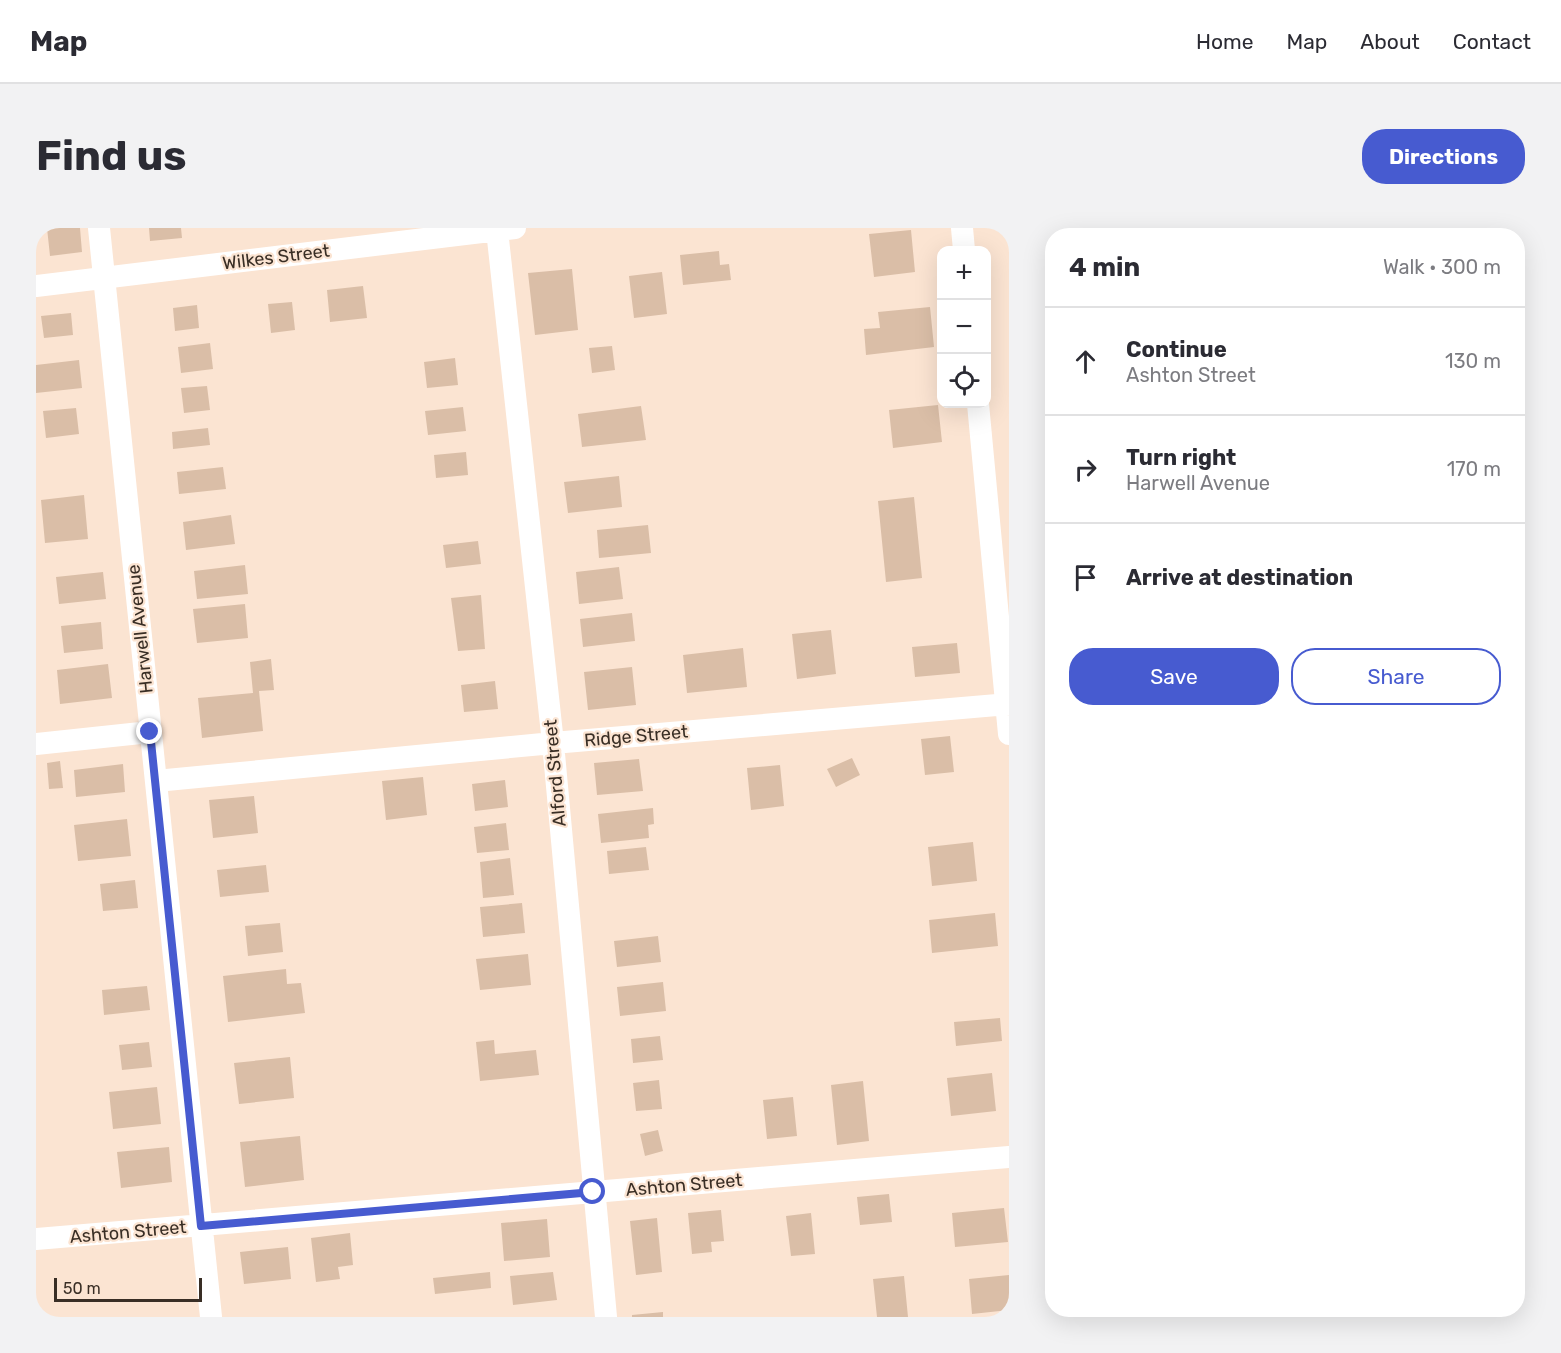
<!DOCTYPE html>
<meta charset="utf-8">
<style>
body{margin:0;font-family:Rubik,sans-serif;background:#f2f2f3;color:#2b2b33}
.controls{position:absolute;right:18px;top:18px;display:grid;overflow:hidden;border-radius:12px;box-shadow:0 6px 24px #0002}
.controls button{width:54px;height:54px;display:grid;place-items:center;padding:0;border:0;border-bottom:2px solid #e1e1e2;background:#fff;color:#2b2b33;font:30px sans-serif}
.scale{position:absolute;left:18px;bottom:15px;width:148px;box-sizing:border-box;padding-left:6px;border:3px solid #392e25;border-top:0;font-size:16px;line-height:21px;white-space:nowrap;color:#392e25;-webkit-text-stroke:4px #fbe4d2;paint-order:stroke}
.stop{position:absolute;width:18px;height:18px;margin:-14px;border:4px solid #475bd0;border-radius:50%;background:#fff}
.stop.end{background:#475bd0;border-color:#fff;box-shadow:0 2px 6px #0008}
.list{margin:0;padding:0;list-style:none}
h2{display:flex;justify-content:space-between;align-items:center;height:78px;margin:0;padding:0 24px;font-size:26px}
h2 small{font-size:20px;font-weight:400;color:#7c7c81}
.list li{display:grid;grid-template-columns:39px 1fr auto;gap:18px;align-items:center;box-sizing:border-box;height:108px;padding:0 24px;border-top:2px solid #e1e1e2}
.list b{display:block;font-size:22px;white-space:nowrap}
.list p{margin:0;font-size:20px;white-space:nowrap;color:#7c7c81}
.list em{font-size:20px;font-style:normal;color:#7c7c81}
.actions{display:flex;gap:12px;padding:18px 24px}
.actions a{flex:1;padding:14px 0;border:2px solid #475bd0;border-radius:24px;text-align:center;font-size:21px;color:#475bd0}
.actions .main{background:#475bd0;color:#fff}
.icon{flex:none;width:33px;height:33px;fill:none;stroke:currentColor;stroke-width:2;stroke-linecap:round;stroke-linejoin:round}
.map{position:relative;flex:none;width:973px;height:1089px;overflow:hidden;border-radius:24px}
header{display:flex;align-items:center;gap:36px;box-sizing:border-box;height:84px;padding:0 30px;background:#fff;border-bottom:2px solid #e1e1e2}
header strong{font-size:28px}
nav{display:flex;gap:33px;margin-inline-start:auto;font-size:21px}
.intro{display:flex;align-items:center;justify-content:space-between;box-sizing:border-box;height:144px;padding:0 36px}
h1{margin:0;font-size:42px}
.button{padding:15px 27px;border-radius:24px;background:#475bd0;color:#fff;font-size:21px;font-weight:700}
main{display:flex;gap:36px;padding:0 36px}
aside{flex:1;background:#fff;border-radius:24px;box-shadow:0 6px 24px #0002}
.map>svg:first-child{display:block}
.building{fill:#dabea7}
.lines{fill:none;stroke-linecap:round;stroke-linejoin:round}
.minor{stroke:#fff;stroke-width:22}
.route{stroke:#475bd0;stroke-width:8}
.labels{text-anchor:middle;stroke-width:4.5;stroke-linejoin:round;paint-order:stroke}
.street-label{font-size:18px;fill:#392e25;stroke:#fbe4d2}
</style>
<header>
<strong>Map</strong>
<nav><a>Home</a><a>Map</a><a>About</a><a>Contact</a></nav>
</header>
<div class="intro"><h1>Find us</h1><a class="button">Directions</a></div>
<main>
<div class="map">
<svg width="973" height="1089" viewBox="0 0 973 1089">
<rect width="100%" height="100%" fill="#fbe4d2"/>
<!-- building -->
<path class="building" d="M 11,0 L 44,0 L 46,24 L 14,28 Z
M 113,0 L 145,0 L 146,10 L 114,13 Z
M 875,2 L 879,44 L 838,49 L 833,6 Z
M 683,23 L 684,37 L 693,36 L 695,52 L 647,57 L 644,27 Z
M 536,41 L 542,102 L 499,107 L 492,45 Z
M 626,44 L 631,86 L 598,90 L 593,48 Z
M 327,58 L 331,90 L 294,94 L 291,62 Z
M 256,74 L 259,102 L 235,105 L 232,76 Z
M 161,77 L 163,100 L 139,103 L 137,80 Z
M 894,79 L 898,119 L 830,127 L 828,101 L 844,100 L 842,84 Z
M 35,85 L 37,107 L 8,110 L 5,88 Z
M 174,115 L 177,141 L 145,145 L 142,119 Z
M 576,118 L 579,142 L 556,145 L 553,120 Z
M 419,130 L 422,157 L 391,160 L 388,134 Z
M 43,132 L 46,160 L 0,165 L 0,137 Z
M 171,158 L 174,182 L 148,185 L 145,160 Z
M 902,177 L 906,214 L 857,220 L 853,182 Z
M 605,178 L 610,212 L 546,219 L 542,186 Z
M 427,179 L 430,203 L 392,207 L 389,183 Z
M 40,180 L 43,206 L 10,210 L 7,183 Z
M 172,200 L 174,217 L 137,221 L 136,204 Z
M 430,224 L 432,247 L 400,250 L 398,227 Z
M 187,239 L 190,261 L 143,266 L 141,244 Z
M 583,248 L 586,279 L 532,285 L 528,254 Z
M 48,267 L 52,311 L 9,315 L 5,272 Z
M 878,269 L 886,350 L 850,354 L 842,273 Z
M 195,287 L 199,316 L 150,322 L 147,294 Z
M 612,297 L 615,325 L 563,330 L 561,302 Z
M 442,313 L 445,336 L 410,340 L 407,317 Z
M 209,337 L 212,366 L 161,371 L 158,343 Z
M 583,339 L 587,371 L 543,376 L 540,344 Z
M 67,344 L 70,371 L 23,376 L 20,349 Z
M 445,367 L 449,421 L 422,423 L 415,370 Z
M 209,376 L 212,410 L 161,415 L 157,381 Z
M 596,385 L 599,413 L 547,419 L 544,391 Z
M 65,394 L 67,421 L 28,425 L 25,398 Z
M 795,402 L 800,446 L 761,451 L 756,406 Z
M 921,415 L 924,445 L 879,449 L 876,419 Z
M 707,420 L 711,459 L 651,465 L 647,427 Z
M 235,431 L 238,462 L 223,463 L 227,503 L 166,510 L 162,470 L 217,465 L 214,434 Z
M 72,436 L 76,470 L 24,476 L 21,442 Z
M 596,439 L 600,477 L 552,482 L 548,444 Z
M 459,453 L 462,481 L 428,484 L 425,457 Z
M 914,508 L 918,544 L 889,547 L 885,511 Z
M 816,530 L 824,547 L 800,559 L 791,541 Z
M 603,531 L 607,563 L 561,567 L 558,535 Z
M 24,533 L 27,560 L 13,561 L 11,535 Z
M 87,536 L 89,564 L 40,569 L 38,542 Z
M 744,537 L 748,578 L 715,582 L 711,540 Z
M 387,549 L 391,587 L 350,592 L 346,553 Z
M 469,552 L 472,579 L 439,583 L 436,556 Z
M 218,568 L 222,605 L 177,610 L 173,572 Z
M 617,580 L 618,596 L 612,597 L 613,610 L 565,615 L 562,586 Z
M 91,591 L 95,628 L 42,633 L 38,597 Z
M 470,595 L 473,622 L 441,625 L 438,599 Z
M 937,614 L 941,653 L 896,658 L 892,619 Z
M 610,619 L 613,642 L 573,646 L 571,623 Z
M 474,630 L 478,667 L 447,670 L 444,634 Z
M 230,637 L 233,664 L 184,669 L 181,642 Z
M 99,652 L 102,680 L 67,683 L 64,656 Z
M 486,675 L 489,705 L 447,709 L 444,679 Z
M 959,685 L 962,718 L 896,725 L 893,692 Z
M 244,695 L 247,724 L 212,728 L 209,698 Z
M 622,708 L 625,734 L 581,739 L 578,713 Z
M 492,726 L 495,757 L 444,762 L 440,731 Z
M 250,741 L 251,756 L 265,755 L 269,785 L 192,794 L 187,748 Z
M 627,754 L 630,783 L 584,788 L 581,759 Z
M 111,758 L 114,782 L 68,787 L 66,762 Z
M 964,790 L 966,813 L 920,818 L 918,794 Z
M 624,808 L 627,832 L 597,835 L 595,811 Z
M 458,812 L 459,826 L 500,822 L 503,847 L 444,853 L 440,814 Z
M 113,814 L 116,839 L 86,842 L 83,817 Z
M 254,829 L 258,870 L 203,876 L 198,835 Z
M 956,845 L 960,883 L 915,888 L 911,850 Z
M 623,852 L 626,881 L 600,883 L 597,855 Z
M 827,853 L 833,913 L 801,917 L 795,857 Z
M 121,859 L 125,896 L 77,901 L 73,864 Z
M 757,869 L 761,908 L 731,911 L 727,872 Z
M 622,902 L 627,923 L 609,928 L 604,906 Z
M 264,908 L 268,952 L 209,959 L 204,914 Z
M 133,919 L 136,954 L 85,960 L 81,924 Z
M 853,966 L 856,994 L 824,997 L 821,969 Z
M 968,980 L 972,1014 L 919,1019 L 916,985 Z
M 685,982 L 688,1013 L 675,1014 L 676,1024 L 656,1026 L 652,985 Z
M 775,985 L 779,1026 L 755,1028 L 750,988 Z
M 621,990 L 626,1044 L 600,1047 L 594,993 Z
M 511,991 L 514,1029 L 468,1033 L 465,995 Z
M 314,1005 L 317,1037 L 302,1039 L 304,1051 L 280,1054 L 275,1010 Z
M 252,1019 L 255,1051 L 208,1056 L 204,1024 Z
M 454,1044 L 455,1060 L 399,1066 L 397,1050 Z
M 517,1044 L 521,1072 L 477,1077 L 474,1048 Z
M 973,1047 L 973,1082 L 936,1086 L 933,1051 Z
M 868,1048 L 872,1089 L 841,1089 L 837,1051 Z
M 627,1084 L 627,1089 L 596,1089 L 596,1087 Z"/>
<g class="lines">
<!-- minor -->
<path class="minor" d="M 63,0 L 175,1089
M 926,0 L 928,22
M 461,2 L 517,515 L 570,1089
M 0,58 L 479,0
M 942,176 L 973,506
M 0,516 L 114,504
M 120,553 L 517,515 L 973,476
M 0,1011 L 973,929"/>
</g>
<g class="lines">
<!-- route -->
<path class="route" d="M 114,504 L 165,998 L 557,964"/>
</g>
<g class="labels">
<!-- street labels -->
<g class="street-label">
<text transform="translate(240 29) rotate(-7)" y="6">Wilkes Street</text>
<text transform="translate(104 401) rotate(-96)" y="6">Harwell Avenue</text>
<text transform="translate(600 508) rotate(-5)" y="6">Ridge Street</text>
<text transform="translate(519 545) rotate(-95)" y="6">Alford Street</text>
<text transform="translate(648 957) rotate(-5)" y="6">Ashton Street</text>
<text transform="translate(92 1004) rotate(-5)" y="6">Ashton Street</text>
</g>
</g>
</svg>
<div class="controls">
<button>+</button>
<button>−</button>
<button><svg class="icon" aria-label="locate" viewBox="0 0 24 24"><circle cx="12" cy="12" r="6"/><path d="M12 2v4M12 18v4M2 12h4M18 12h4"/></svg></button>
</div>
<div class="scale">50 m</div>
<div class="stop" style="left:557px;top:964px"></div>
<div class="stop end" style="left:114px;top:504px"></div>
</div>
<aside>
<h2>4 min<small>Walk · 300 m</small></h2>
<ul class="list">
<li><svg class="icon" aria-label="ahead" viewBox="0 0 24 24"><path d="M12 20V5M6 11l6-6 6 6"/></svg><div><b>Continue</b><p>Ashton Street</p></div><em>130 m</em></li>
<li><svg class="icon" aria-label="right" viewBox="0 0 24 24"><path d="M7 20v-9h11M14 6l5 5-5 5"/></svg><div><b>Turn right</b><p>Harwell Avenue</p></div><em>170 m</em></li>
<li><svg class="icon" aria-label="arrive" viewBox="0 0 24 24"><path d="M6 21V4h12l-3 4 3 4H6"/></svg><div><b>Arrive at destination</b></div></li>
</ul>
<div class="actions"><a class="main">Save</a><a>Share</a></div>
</aside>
</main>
